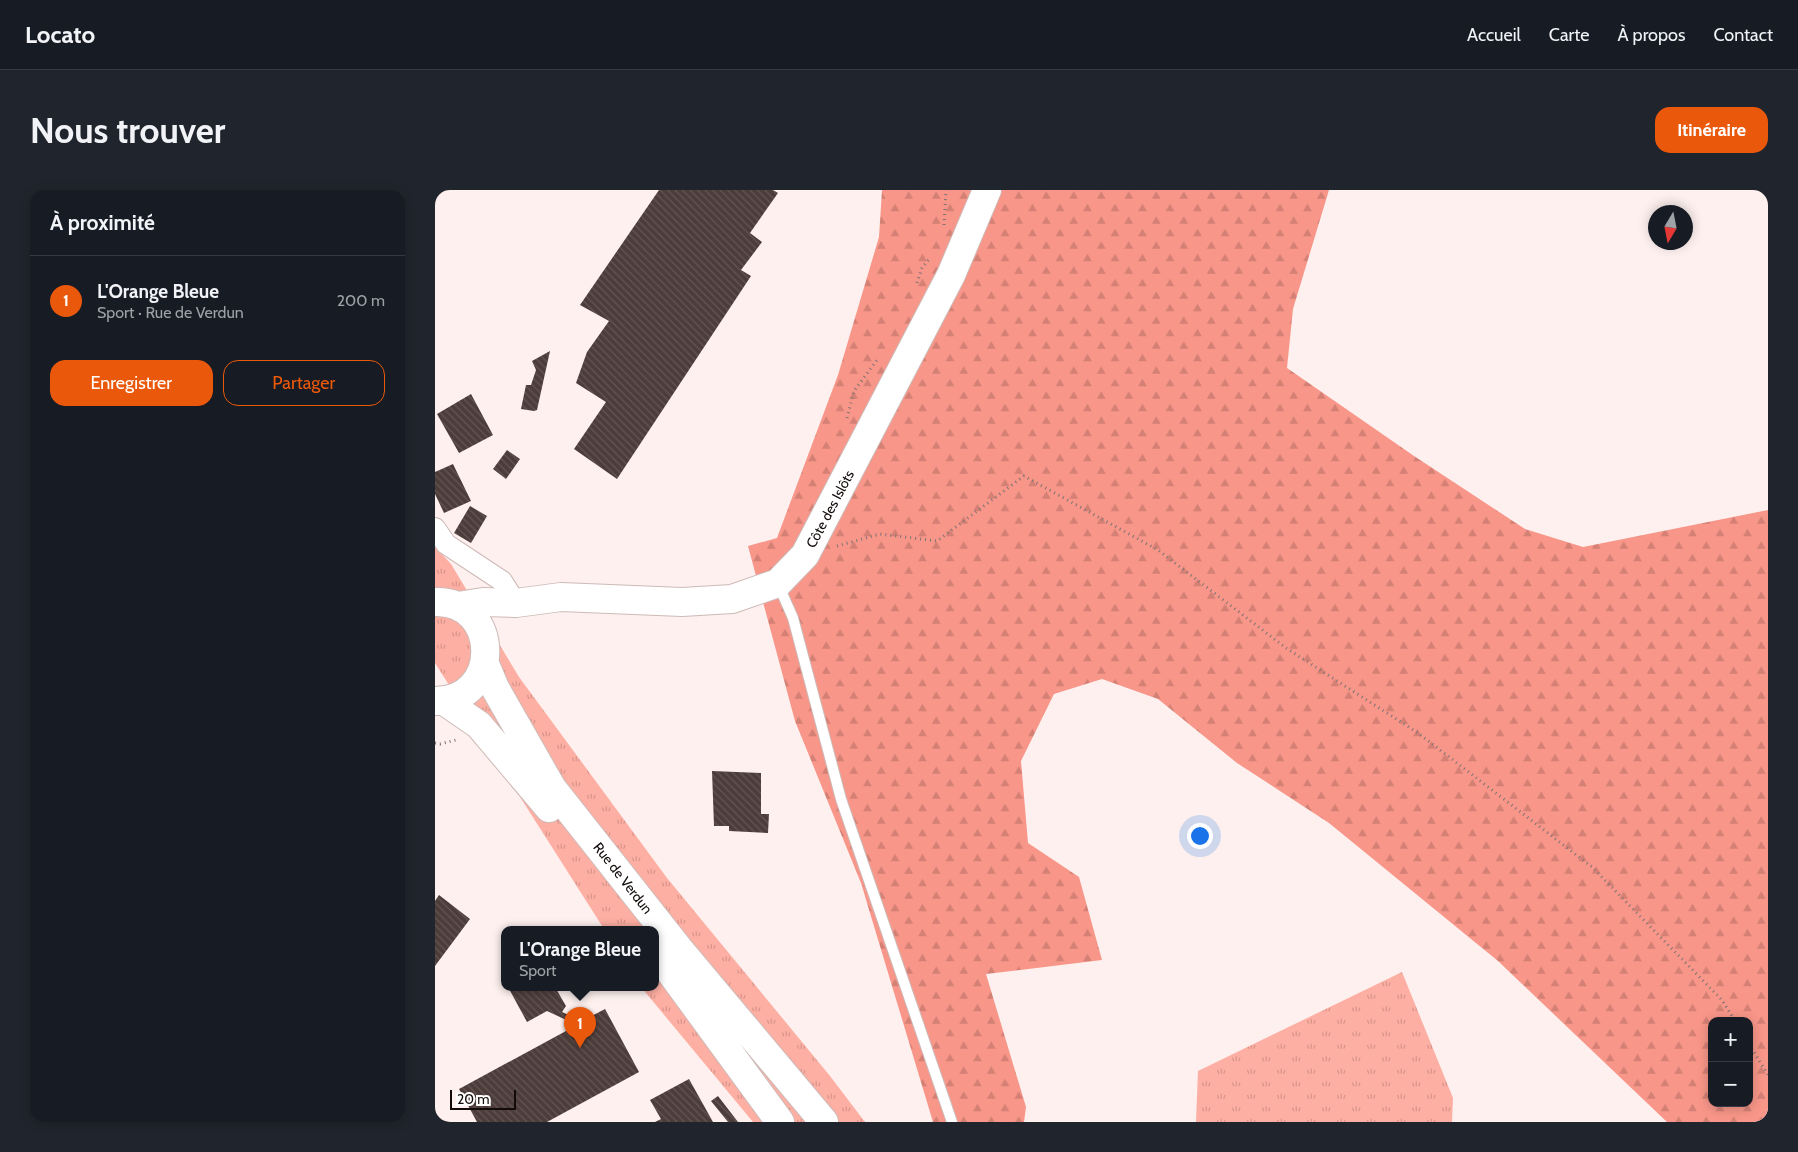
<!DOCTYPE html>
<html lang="fr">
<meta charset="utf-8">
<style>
body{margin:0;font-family:Cabin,sans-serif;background:#20242c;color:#f1f3f6}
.controls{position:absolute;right:15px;bottom:15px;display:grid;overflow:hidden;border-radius:10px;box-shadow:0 2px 12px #0003}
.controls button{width:45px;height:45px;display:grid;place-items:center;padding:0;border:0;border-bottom:1px solid #363941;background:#171b24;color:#f1f3f6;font:25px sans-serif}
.compass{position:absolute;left:1213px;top:15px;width:45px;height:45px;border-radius:50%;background:#171b24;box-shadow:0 2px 12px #0003;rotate:190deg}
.scale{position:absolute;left:15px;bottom:12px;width:66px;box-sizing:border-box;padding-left:5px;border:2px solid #120b0a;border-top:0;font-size:14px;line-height:18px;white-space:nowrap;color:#120b0a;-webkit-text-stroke:4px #fff;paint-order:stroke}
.you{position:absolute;left:764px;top:645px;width:18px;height:18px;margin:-12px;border:4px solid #fff;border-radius:50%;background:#1a73e8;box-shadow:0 0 0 8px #1a73e833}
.badge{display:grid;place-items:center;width:32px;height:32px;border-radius:50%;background:#ea580c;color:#fff;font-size:16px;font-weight:700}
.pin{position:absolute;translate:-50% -41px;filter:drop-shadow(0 1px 2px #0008)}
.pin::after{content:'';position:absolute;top:26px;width:18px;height:15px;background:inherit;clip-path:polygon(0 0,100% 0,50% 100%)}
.popup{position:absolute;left:66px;top:736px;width:158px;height:65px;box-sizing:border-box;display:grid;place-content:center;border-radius:10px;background:#171b24;filter:drop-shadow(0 1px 4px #0005);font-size:16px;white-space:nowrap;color:#9ea1a6}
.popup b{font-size:19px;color:#f1f3f6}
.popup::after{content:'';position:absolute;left:50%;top:100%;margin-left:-10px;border:10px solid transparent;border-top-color:#171b24}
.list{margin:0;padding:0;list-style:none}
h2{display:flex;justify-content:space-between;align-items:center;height:65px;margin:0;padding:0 20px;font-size:21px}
h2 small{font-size:16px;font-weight:400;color:#9ea1a6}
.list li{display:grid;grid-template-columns:32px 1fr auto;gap:15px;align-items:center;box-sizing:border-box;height:90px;padding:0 20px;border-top:1px solid #363941}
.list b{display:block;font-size:19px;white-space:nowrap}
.list p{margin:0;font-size:16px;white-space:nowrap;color:#9ea1a6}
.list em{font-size:16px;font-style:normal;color:#9ea1a6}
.actions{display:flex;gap:10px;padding:15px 20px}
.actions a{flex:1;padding:11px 0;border:1px solid #ea580c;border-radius:15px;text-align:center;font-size:18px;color:#ea580c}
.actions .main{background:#ea580c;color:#fff}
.map{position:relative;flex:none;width:1333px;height:932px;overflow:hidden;border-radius:15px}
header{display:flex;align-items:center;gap:30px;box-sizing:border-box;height:70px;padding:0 25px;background:#171b24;border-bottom:1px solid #363941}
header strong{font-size:24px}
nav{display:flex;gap:28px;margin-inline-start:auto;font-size:18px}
.intro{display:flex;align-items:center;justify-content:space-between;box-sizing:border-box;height:120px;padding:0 30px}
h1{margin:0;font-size:35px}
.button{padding:12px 22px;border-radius:15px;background:#ea580c;color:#fff;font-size:18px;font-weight:700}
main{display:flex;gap:30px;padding:0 30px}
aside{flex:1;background:#171b24;border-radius:15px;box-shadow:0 2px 12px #0003}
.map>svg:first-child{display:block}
.grass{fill:url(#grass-tufts)}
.forest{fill:url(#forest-firs);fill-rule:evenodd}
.building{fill:url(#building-back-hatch)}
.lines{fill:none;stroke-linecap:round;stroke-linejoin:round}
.lane-casing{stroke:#cebab7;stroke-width:12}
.street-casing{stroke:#cebab7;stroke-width:22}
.secondary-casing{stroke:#cebab7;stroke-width:30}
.path{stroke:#7d7372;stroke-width:3;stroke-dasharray:1 4;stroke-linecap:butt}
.lane{stroke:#fff;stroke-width:10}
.street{stroke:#fff;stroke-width:20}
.secondary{stroke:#fff;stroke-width:28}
.labels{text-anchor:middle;stroke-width:5;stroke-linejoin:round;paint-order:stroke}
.street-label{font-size:14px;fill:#120b0a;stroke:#fff}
</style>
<header>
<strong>Locato</strong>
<nav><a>Accueil</a><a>Carte</a><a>À propos</a><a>Contact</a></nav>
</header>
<div class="intro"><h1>Nous trouver</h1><a class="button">Itinéraire</a></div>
<main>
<aside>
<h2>À proximité<small></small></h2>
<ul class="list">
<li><span class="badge">1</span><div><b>L'Orange Bleue</b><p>Sport · Rue de Verdun</p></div><em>200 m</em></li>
</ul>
<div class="actions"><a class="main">Enregistrer</a><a>Partager</a></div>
</aside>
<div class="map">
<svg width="1333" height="932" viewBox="0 0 1333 932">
<defs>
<pattern id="grass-tufts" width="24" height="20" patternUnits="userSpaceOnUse" patternTransform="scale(1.25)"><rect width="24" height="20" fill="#feafa3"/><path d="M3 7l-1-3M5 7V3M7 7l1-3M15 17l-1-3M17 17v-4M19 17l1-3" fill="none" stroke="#d9958b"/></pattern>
<pattern id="forest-firs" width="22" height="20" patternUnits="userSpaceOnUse" patternTransform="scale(1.25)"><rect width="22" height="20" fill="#f89689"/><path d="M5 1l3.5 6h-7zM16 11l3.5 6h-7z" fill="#d48075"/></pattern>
<pattern id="building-back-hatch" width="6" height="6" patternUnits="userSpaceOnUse" patternTransform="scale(1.25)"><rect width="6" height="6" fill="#4d3d3a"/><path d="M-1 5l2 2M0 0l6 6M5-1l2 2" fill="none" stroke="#625553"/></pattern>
</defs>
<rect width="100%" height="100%" fill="#fdf0ee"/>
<!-- grass -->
<path class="grass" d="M 0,357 L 16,374 L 84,487 L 232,688 L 395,886 L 430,932 L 318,932 L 206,797 L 220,797 L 220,739 L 169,739 L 0,473 Z
M 967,782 L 1018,908 L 1017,932 L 761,932 L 763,881 Z"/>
<!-- forest -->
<path class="forest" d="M 447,0 L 894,0 L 858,119 L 852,178 L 979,266 L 1090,339 L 1148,357 L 1333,320 L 1333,932 L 1232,932 L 1063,771 L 894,633 L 802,573 L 723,509 L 667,489 L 619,504 L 586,571 L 593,653 L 644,687 L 667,770 L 551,784 L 591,917 L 589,932 L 498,932 L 426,693 L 360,531 L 313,356 L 342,348 L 403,185 L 444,47 ZM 1277,831 L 1314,831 L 1314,913 L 1277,913 Z"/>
<!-- building -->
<path class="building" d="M 224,0 L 338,0 L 343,3 L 315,43 L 327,52 L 306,80 L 316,86 L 182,289 L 139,259 L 171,212 L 141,193 L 152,162 L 174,131 L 145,115 Z
M 115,161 L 102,220 L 99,221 L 86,219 L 91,195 L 96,195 L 101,180 L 97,171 Z
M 36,204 L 58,245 L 24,263 L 2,224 Z
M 72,260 L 85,269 L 71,289 L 58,279 Z
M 18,274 L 36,311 L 9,323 L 0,304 L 0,282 Z
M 35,316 L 52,326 L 36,353 L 19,343 Z
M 277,581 L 326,583 L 326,624 L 334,624 L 333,643 L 294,641 L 294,636 L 279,636 Z
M 4,705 L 35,729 L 0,776 L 0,711 Z
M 73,797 L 120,797 L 131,816 L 127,822 L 147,831 L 170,819 L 204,882 L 112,932 L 42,932 L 24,899 L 142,835 L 112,821 L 92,832 Z
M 254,889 L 278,932 L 220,932 L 226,929 L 215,910 Z
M 283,906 L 303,932 L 293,932 L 276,911 Z"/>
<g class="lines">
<defs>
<path id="lane" d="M 343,394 L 358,428 L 406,609 L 517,932"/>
<path id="street" d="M 0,338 L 11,354 L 67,391 L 81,413"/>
<path id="secondary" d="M 0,412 C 66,410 68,511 0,511
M 23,416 L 48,412 L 81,413 L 126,407 L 247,412 L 297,409 L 343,393 L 370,365 L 516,85 L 552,0
M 50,474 L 60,498 L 117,598 L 244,759 L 389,932
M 9,511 L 44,535 L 114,618
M 220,761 L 345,932"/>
</defs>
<!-- lane casing -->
<use href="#lane" class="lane-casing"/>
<!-- street casing -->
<use href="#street" class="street-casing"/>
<!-- secondary casing -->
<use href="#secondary" class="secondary-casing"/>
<!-- path -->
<path class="path" d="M 509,35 L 511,0
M 482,93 L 487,78 L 495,68
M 412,228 L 419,201 L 442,170
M 402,356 L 445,344 L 502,351 L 589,286 L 723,360 L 851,458 L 983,543 L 1157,677 L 1287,810 L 1300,831
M 0,553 L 5,554 L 21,550
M 1314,854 L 1333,885"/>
<!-- lane -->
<use href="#lane" class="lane"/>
<!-- street -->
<use href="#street" class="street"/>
<!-- secondary -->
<use href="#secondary" class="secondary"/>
</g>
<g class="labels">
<!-- street labels -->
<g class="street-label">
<text transform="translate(395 319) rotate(-62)" y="5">Côte des Islôts</text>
<text transform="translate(188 688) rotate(52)" y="5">Rue de Verdun</text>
</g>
</g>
</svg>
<div class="controls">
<button>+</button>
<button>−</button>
</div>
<svg class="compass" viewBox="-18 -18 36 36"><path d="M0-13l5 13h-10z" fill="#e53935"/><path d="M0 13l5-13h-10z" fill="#9ea1a6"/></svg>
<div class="scale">20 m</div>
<div class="you"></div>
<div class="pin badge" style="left:145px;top:858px">1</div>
<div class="popup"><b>L'Orange Bleue</b>Sport</div>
</div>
</main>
